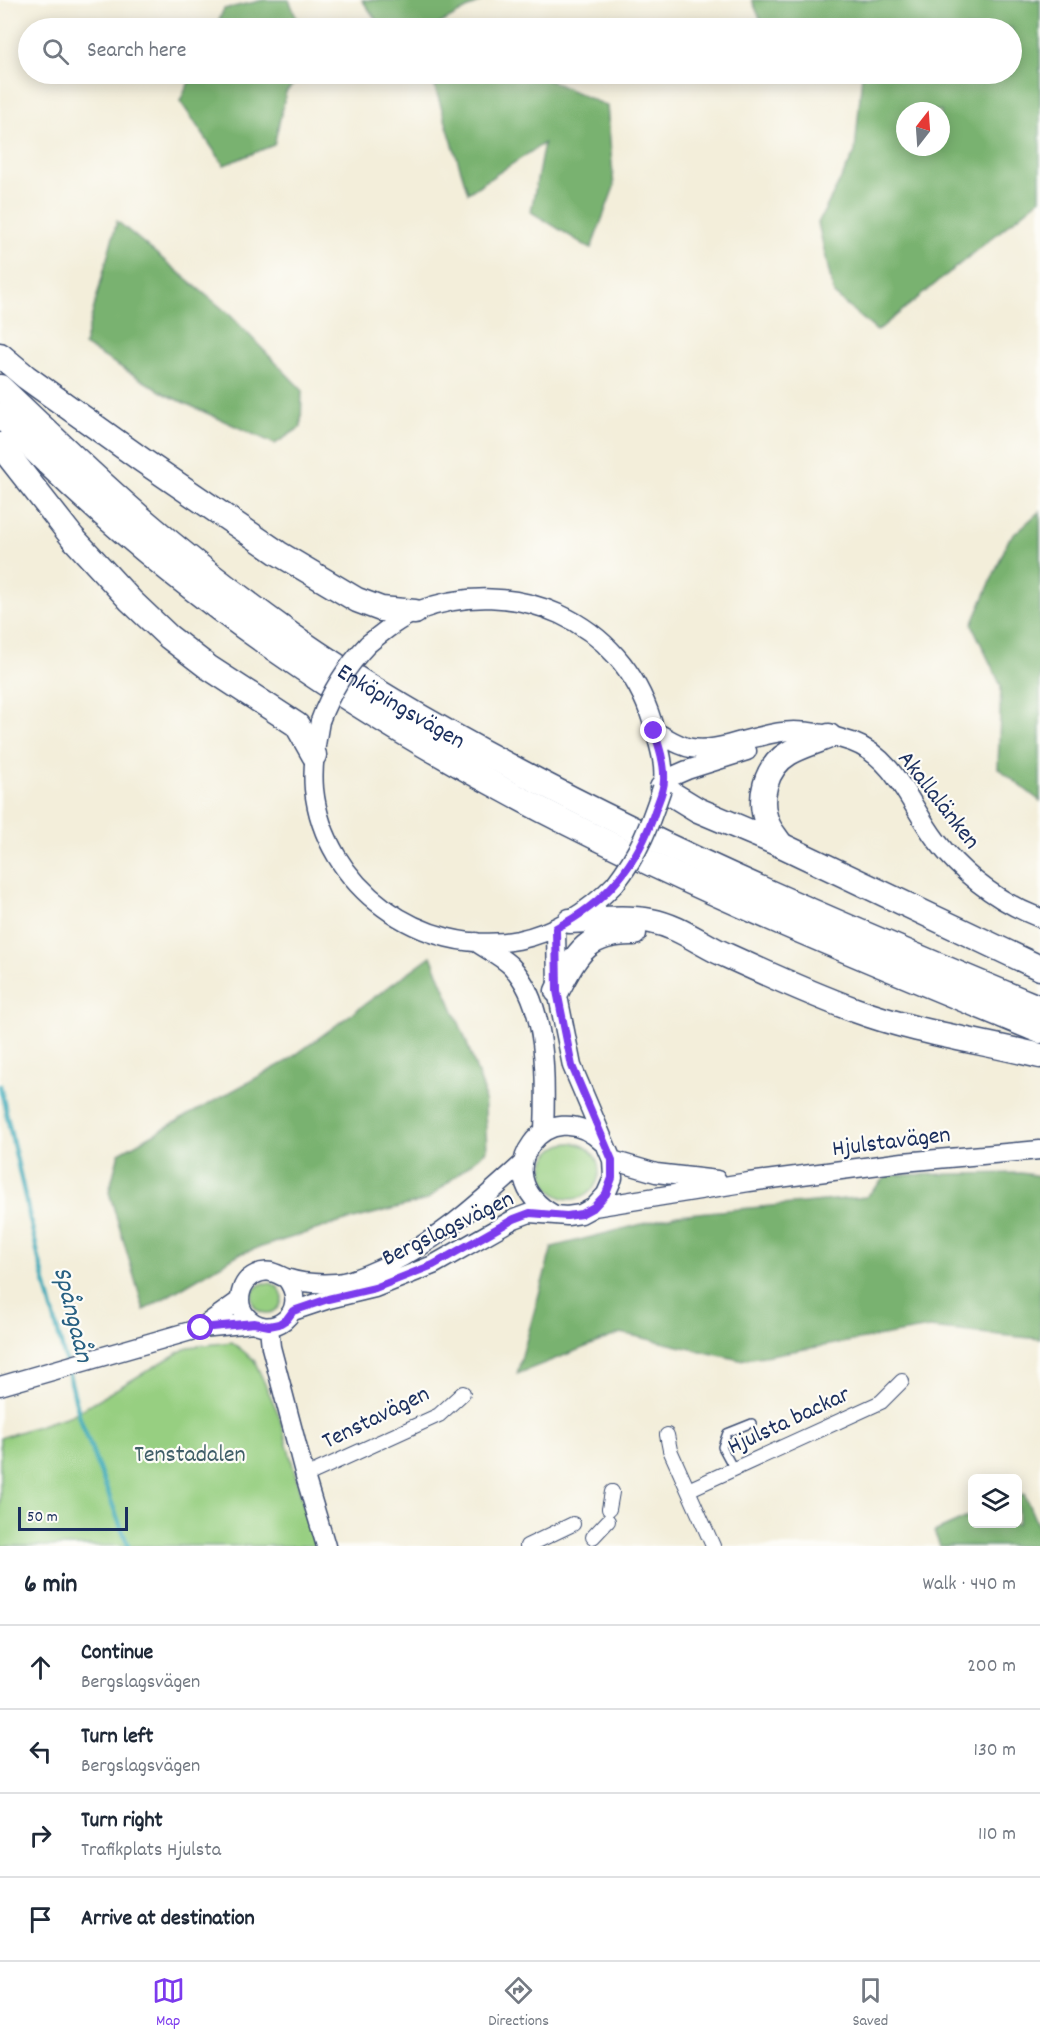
<!DOCTYPE html>
<meta charset="utf-8">
<style>
body{margin:0;font-family:Dekko,sans-serif;background:#f2f2f3;color:#1f2937}
.controls{position:absolute;right:18px;bottom:18px;display:grid;overflow:hidden;border-radius:9px;box-shadow:0 3px 15px #0003}
.controls button{width:54px;height:54px;display:grid;place-items:center;padding:0;border:0;border-bottom:2px solid #e0e1e3;background:#fff;color:#1f2937;font:30px sans-serif}
.compass{position:absolute;left:896px;top:102px;width:54px;height:54px;border-radius:50%;background:#fff;box-shadow:0 3px 15px #0003;rotate:17deg}
.scale{position:absolute;left:18px;bottom:15px;width:110px;box-sizing:border-box;padding-left:6px;border:3px solid #1b2f5e;border-top:0;font-size:16px;line-height:21px;white-space:nowrap;color:#1b2f5e;-webkit-text-stroke:4px #fdfcf7;paint-order:stroke}
.stop{position:absolute;width:18px;height:18px;margin:-14px;border:4px solid #7c3aed;border-radius:50%;background:#fff}
.stop.end{background:#7c3aed;border-color:#fff;box-shadow:0 2px 6px #0008}
.list{margin:0;padding:0;list-style:none}
h2{display:flex;justify-content:space-between;align-items:center;height:78px;margin:0;padding:0 24px;font-size:26px}
h2 small{font-size:20px;font-weight:400;color:#747a83}
.list li{display:grid;grid-template-columns:39px 1fr auto;gap:18px;align-items:center;box-sizing:border-box;height:84px;padding:0 24px;border-top:2px solid #e0e1e3}
.list b{display:block;font-size:22px;white-space:nowrap}
.list p{margin:0;font-size:20px;white-space:nowrap;color:#747a83}
.list em{font-size:20px;font-style:normal;color:#747a83}
.icon{flex:none;width:33px;height:33px;fill:none;stroke:currentColor;stroke-width:2;stroke-linecap:round;stroke-linejoin:round}
.map{position:relative;flex:none;width:1040px;height:1546px;overflow:hidden}
.search{position:absolute;background:#fff;box-shadow:0 3px 15px #0003;left:18px;right:18px;top:18px;height:66px;display:flex;align-items:center;gap:15px;box-sizing:border-box;padding:0 21px;border-radius:33px;color:#747a83;font-size:22px}
.sheet{height:414px;background:#fff}
nav{display:flex;justify-content:space-around;align-items:center;box-sizing:border-box;height:84px;border-top:2px solid #e0e1e3;background:#fff;font-size:16px;color:#747a83}
nav a{display:grid;justify-items:center;gap:3px}
nav .on{color:#7c3aed}
.map>svg:first-child{display:block}
.green{fill:#97cf81;stroke:#597f70;stroke-width:1.5}
.forest{fill:#79b26f;stroke:#4a7066;stroke-width:1.5;fill-rule:evenodd}
.lines{fill:none;stroke-linecap:round;stroke-linejoin:round}
.stream{stroke:#3baab9;stroke-width:4.5}
.lane-casing{stroke:#3b4c71;stroke-width:10}
.street-casing{stroke:#3b4c71;stroke-width:16}
.secondary-casing{stroke:#3b4c71;stroke-width:21}
.highway-casing{stroke:#3b4c71;stroke-width:27}
.lane{stroke:#fff;stroke-width:7}
.street{stroke:#fff;stroke-width:14}
.secondary{stroke:#fff;stroke-width:18}
.highway{stroke:#fff;stroke-width:24}
.secondary-bridge-casing{stroke:#3b4c71;stroke-width:21;stroke-linecap:butt}
.secondary-bridge{stroke:#fff;stroke-width:18}
.route{stroke:#7c3aed;stroke-width:8}
.labels{text-anchor:middle;stroke-width:4.5;stroke-linejoin:round;paint-order:stroke}
.street-label{font-size:24px;fill:#1b2f5e;stroke:#fdfcf7}
.park-label{font-size:24px;fill:#405f68;stroke:#fdfcf7}
.water-label{font-size:26px;font-style:italic;fill:#286082;stroke:#fdfcf7}
</style>
<div class="map">
<svg width="1040" height="1546" viewBox="0 0 1040 1546">
<rect width="100%" height="100%" fill="#fdfcf7"/>
<filter id="ink" filterUnits="userSpaceOnUse"><feTurbulence type="fractalNoise" baseFrequency=".0167" numOctaves="2"/><feDisplacementMap in="SourceGraphic" scale="12" xChannelSelector="R" yChannelSelector="G"/><feConvolveMatrix kernelMatrix="1 2 1 2 8 2 1 2 1" color-interpolation-filters="sRGB"/></filter>
<filter id="wash" filterUnits="userSpaceOnUse"><feTurbulence type="fractalNoise" baseFrequency=".008" numOctaves="4" result="noise"/><feDisplacementMap in="SourceGraphic" scale="24" xChannelSelector="R" yChannelSelector="G"/><feGaussianBlur stdDeviation="1.35" result="paint"/><feColorMatrix in="noise" values="0 0 0 0 0 0 0 0 0 0 0 0 0 0 0 0 0 1.4 0 .05"/><feComposite in="paint" operator="in"/></filter>
<g filter="url(#wash)">
<rect width="100%" height="100%" fill="#f3eeda"/>
<!-- green -->
<path class="green" d="M543 1171a28 28 0 1 1 56 0a28 28 0 1 1-56 0Z
M252 1298a15 15 0 1 1 30 0a15 15 0 1 1-30 0Z
M 232,1342 L 254,1360 L 279,1415 L 315,1546 L 0,1546 L 0,1438 L 72,1415 L 188,1347 Z"/>
<!-- forest -->
<path class="forest" d="M 264,0 L 289,0 L 301,28 L 215,28 L 224,9 Z
M 362,0 L 483,0 L 432,28 L 382,28 Z
M 752,0 L 1040,0 L 1040,199 L 877,331 L 834,294 L 818,223 L 855,152 L 862,74 L 1012,74 L 1012,28 L 764,28 ZM 905,111 L 941,111 L 941,147 L 905,147 Z
M 193,74 L 303,74 L 286,92 L 274,145 L 224,165 L 180,101 Z
M 447,74 L 535,74 L 607,106 L 614,187 L 591,249 L 531,212 L 544,143 L 468,193 L 435,87 Z
M 117,221 L 230,315 L 302,390 L 301,427 L 275,444 L 167,395 L 84,345 Z
M 1040,511 L 1040,801 L 998,768 L 1001,686 L 972,625 L 1009,539 Z
M 431,956 L 464,1035 L 484,1091 L 487,1150 L 427,1200 L 338,1223 L 239,1254 L 144,1310 L 109,1192 L 119,1153 L 287,1061 Z
M 1021,1173 L 1040,1176 L 1040,1339 L 929,1328 L 740,1360 L 621,1333 L 517,1374 L 552,1247 L 677,1215 L 866,1197 L 888,1175 Z
M 1024,1494 L 1040,1531 L 1040,1546 L 940,1546 L 934,1532 L 972,1515 L 972,1524 L 1018,1524 L 1018,1497 Z"/>
<g class="lines">
<!-- stream -->
<path class="stream" d="M 0,1085 L 39,1259 L 66,1363
M 68,1371 L 80,1418 L 128,1546"/>
</g>
</g>
<g filter="url(#ink)">
<g class="lines">
<defs>
<path id="lane" d="M 734,1469 L 722,1447 L 727,1433 L 752,1423"/>
<path id="street" d="M 667,1435 L 670,1450 L 713,1546
M 305,1476 L 439,1415 L 463,1393
M 688,1490 L 881,1402 L 902,1381
M 609,1509 L 612,1492
M 593,1537 L 608,1521
M 527,1546 L 573,1524"/>
<path id="secondary" d="M 368,644 C 383,632 399,619 417,611 C 515,574 621,620 652,721 C 658,742 667,767 662,788
M 320,721 C 316,744 312,766 314,789 C 324,886 422,958 518,940 C 556,932 588,912 615,884
M 654,731 C 666,737 678,746 691,748 C 714,752 736,741 758,737 C 769,734 782,731 794,731 C 812,731 835,736 852,742 C 896,758 910,806 936,840 C 963,875 999,902 1040,918
M 664,780 L 687,770 L 747,751
M 476,942 C 487,950 501,956 511,966 C 548,1004 546,1081 544,1131
M 612,1160 L 656,1173 L 717,1180
M 594,1207 L 749,1182 L 903,1162 L 1040,1150
M 553,1214 C 483,1175 549,1089 603,1143
M 286,1278 C 313,1313 268,1343 246,1316 C 235,1303 240,1281 256,1274 C 268,1268 276,1274 286,1278 C 301,1283 320,1284 336,1283 C 352,1282 369,1273 383,1267 C 439,1240 477,1205 522,1164
M 293,1311 L 329,1299 L 375,1288 L 433,1265 L 514,1219 L 530,1213 L 567,1216 L 581,1214 L 594,1207 L 606,1194 L 613,1178 L 612,1160 L 572,1066 L 557,991 L 556,928
M 202,1327 L 240,1300
M 269,1327 L 271,1347 L 305,1476 L 326,1546
M 0,1386 L 201,1328 L 254,1323"/>
<g id="highway">
<path d="M 0,355 L 26,377 L 142,460 L 278,553 L 357,600 L 381,609 L 415,612"/>
<path id="s1" d="M 0,387 C 49,433 97,481 148,524 C 195,564 244,601 294,637 C 364,686 439,729 515,769 C 685,860 863,934 1040,1008"/>
<path d="M 0,415 C 154,577 344,707 542,810 C 703,893 872,962 1040,1031"/>
<path d="M 0,445 L 73,538 L 131,601 L 169,637 L 208,667 L 297,725 L 314,755"/>
<path d="M 662,788 L 698,810 L 781,845 L 1040,968"/>
<path d="M 781,845 C 777,838 771,832 768,825 C 757,800 765,767 789,753 C 801,746 816,742 829,736"/>
<path d="M 570,921 C 597,920 625,916 651,921 C 677,926 695,940 717,951 C 763,972 808,993 855,1010 C 914,1032 979,1041 1040,1056"/>
<path d="M 557,991 C 577,953 587,932 634,933"/>
</g>
</defs>
<!-- lane casing -->
<use href="#lane" class="lane-casing"/>
<!-- street casing -->
<use href="#street" class="street-casing"/>
<!-- secondary casing -->
<use href="#secondary" class="secondary-casing"/>
<!-- highway casing -->
<use href="#highway" class="highway-casing"/>
<!-- lane -->
<use href="#lane" class="lane"/>
<!-- street -->
<use href="#street" class="street"/>
<!-- secondary -->
<use href="#secondary" class="secondary"/>
<!-- highway -->
<use href="#highway" class="highway"/>
<defs>
<path id="secondary-bridge" d="M 320,721 C 331,691 346,667 368,644
M 615,884 C 640,852 649,826 662,788"/>
</defs>
<!-- secondary-bridge casing -->
<use href="#secondary-bridge" class="secondary-bridge-casing"/>
<!-- secondary-bridge -->
<use href="#secondary-bridge" class="secondary-bridge"/>
</g>
</g>
<g class="lines" filter="url(#ink)">
<!-- route -->
<path class="route" d="M 201,1328 L 254,1323 L 269,1326 L 279,1324 L 287,1319 L 293,1311 L 328,1299 L 375,1288 L 433,1265 L 514,1219 L 530,1213 L 567,1216 L 581,1214 L 594,1207 L 606,1194 L 612,1178 L 612,1160 L 572,1066 L 557,991 L 556,928 C 606,903 638,864 655,811 C 658,802 664,791 664,780 C 665,764 659,746 654,731"/>
</g>
<g class="labels">
<!-- street labels -->
<g class="street-label">
<text dy="8" stroke="none"><textPath href="#s1" startOffset="514">Enköpingsvägen</textPath></text>
<text transform="translate(940 799) rotate(52)" y="8">Akallalänken</text>
<text transform="translate(891 1140) rotate(-7)" y="8">Hjulstavägen</text>
<text transform="translate(447 1227) rotate(-26)" y="8">Bergslagsvägen</text>
<text transform="translate(375 1416) rotate(-26)" y="8">Tenstavägen</text>
<text transform="translate(788 1419) rotate(-25)" y="8">Hjulsta backar</text>
</g>
<!-- park labels -->
<g class="park-label">
<text x="190" y="1461">Tenstadalen</text>
</g>
<!-- water labels -->
<g class="water-label">
<text transform="translate(75 1314) rotate(76)" y="9">Spångaån</text>
</g>
</g>
</svg>
<div class="controls">
<button><svg class="icon" aria-label="layers" viewBox="0 0 24 24"><path d="M12 4l9 5-9 5-9-5zM3 14l9 5 9-5"/></svg></button>
</div>
<svg class="compass" viewBox="-18 -18 36 36"><path d="M0-13l5 13h-10z" fill="#e53935"/><path d="M0 13l5-13h-10z" fill="#747a83"/></svg>
<div class="scale">50 m</div>
<div class="stop" style="left:201px;top:1328px"></div>
<div class="stop end" style="left:654px;top:731px"></div>
<div class="search"><svg class="icon" aria-label="search" viewBox="0 0 24 24"><circle cx="10" cy="10" r="6"/><path d="M15 15l6 6"/></svg>Search here</div>
</div>
<section class="sheet">
<h2>6 min<small>Walk · 440 m</small></h2>
<ul class="list">
<li><svg class="icon" aria-label="ahead" viewBox="0 0 24 24"><path d="M12 20V5M6 11l6-6 6 6"/></svg><div><b>Continue</b><p>Bergslagsvägen</p></div><em>200 m</em></li>
<li><svg class="icon" aria-label="left" viewBox="0 0 24 24"><path d="M17 20v-9H6M10 6l-5 5 5 5"/></svg><div><b>Turn left</b><p>Bergslagsvägen</p></div><em>130 m</em></li>
<li><svg class="icon" aria-label="right" viewBox="0 0 24 24"><path d="M7 20v-9h11M14 6l5 5-5 5"/></svg><div><b>Turn right</b><p>Trafikplats Hjulsta</p></div><em>110 m</em></li>
<li><svg class="icon" aria-label="arrive" viewBox="0 0 24 24"><path d="M6 21V4h12l-3 4 3 4H6"/></svg><div><b>Arrive at destination</b></div></li>
</ul>
</section>
<nav>
<a class="on"><svg class="icon" aria-label="map" viewBox="0 0 24 24"><path d="M3 6l6-2 6 2 6-2v14l-6 2-6-2-6 2zM9 4v14M15 6v14"/></svg>Map</a>
<a><svg class="icon" aria-label="directions" viewBox="0 0 24 24"><path d="M12 3l9 9-9 9-9-9zM9 14v-3h6M13 9l2 2-2 2"/></svg>Directions</a>
<a><svg class="icon" aria-label="saved" viewBox="0 0 24 24"><path d="M7 4h10v16l-5-4-5 4z"/></svg>Saved</a>
</nav>
